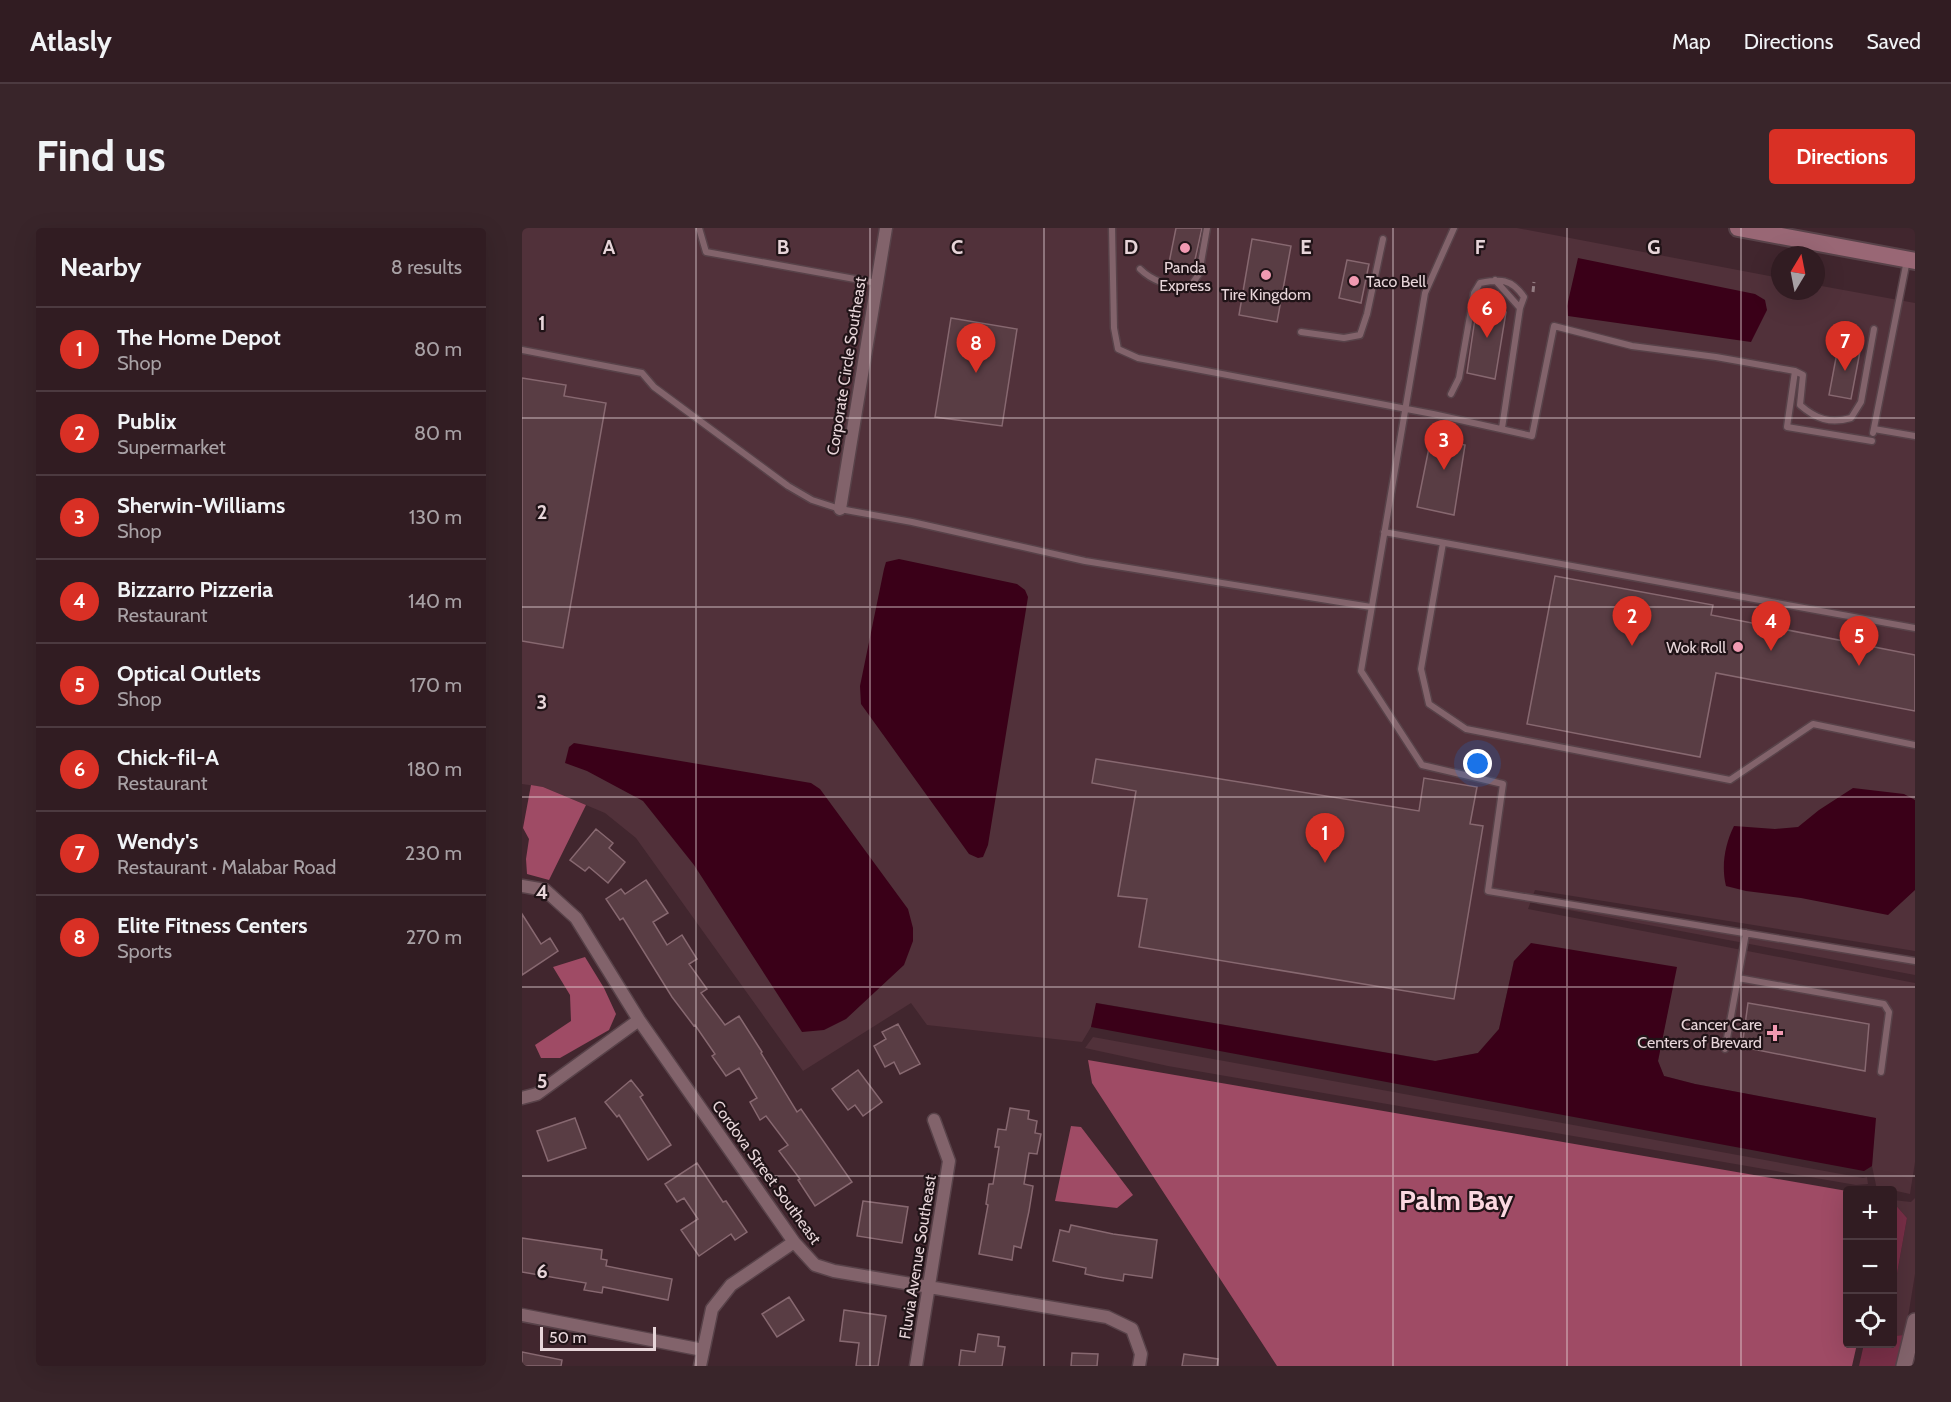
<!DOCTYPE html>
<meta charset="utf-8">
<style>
body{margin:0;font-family:Cabin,sans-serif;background:#39252a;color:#f1f3f6}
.controls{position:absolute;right:18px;bottom:18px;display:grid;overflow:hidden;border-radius:6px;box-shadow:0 6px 24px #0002}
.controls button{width:54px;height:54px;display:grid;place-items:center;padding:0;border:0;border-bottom:2px solid #4c3a40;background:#311c22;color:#f1f3f6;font:30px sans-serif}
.compass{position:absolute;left:1249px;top:18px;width:54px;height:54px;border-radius:50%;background:#311c22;box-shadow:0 6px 24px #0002;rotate:10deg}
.scale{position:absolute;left:18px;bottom:15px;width:116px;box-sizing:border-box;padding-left:6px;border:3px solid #e7d5d9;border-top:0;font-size:16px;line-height:21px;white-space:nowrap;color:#e7d5d9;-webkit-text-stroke:4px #201317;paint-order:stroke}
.you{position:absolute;left:956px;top:536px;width:21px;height:21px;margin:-15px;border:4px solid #fff;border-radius:50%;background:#1a73e8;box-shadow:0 0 0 9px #1a73e833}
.badge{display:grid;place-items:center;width:39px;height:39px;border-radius:50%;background:#d93025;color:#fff;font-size:20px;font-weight:700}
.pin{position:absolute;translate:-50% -50px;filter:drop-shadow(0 2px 3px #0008)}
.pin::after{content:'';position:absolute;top:32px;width:21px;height:18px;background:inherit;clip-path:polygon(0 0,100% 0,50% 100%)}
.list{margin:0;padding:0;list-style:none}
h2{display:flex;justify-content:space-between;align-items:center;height:78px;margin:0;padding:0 24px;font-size:26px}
h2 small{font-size:20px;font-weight:400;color:#a8a1a5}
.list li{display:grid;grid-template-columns:39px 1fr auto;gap:18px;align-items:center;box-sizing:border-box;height:84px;padding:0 24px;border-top:2px solid #4c3a40}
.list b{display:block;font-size:22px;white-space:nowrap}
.list p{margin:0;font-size:20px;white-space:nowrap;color:#a8a1a5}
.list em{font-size:20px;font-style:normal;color:#a8a1a5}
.icon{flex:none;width:33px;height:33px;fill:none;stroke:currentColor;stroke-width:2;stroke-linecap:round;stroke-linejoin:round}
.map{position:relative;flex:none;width:1393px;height:1138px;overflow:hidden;border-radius:6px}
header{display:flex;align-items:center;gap:36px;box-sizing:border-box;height:84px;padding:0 30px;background:#311c22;border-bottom:2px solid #4c3a40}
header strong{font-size:28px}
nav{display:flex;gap:33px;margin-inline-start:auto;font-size:21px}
.intro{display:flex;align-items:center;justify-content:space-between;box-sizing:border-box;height:144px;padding:0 36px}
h1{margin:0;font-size:42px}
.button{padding:15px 27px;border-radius:6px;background:#d93025;color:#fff;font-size:21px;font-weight:700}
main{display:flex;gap:36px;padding:0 36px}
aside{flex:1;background:#311c22;border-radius:6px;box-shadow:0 6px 24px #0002}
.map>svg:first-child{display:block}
.built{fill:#51313a}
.green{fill:#782f47}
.forest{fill:#9f4b65}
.water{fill:#3a0018}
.building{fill:#593d44;stroke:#876870;stroke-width:1.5}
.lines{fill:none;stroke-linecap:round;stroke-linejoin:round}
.service-casing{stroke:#584249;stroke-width:9}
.minor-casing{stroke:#584249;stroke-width:15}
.tertiary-casing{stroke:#584249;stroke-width:18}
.secondary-casing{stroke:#584249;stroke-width:20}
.path{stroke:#947d83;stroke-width:3;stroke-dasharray:6 3;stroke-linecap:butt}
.service{stroke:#82636b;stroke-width:6}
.minor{stroke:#82636b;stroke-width:12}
.tertiary{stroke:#82636b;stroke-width:15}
.secondary{stroke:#996775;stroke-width:16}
.grid{fill:none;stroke:#e7d5d9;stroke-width:1.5;stroke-opacity:0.55}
.poi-dot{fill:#f19ab2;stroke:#201317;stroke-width:2}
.labels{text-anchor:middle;stroke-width:4.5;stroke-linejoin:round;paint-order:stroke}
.poi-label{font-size:16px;fill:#e7d5d9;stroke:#201317}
.street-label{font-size:16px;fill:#e7d5d9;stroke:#201317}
.town-label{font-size:28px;font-weight:bold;fill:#fbd8e0;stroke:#201317}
.grid-label{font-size:20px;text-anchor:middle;font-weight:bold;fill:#e7d5d9;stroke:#201317;stroke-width:4.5;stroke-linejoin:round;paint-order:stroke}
</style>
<header>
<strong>Atlasly</strong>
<nav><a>Map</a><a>Directions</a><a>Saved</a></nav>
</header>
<div class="intro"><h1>Find us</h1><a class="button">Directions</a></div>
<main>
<aside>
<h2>Nearby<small>8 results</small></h2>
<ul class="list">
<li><span class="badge">1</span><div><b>The Home Depot</b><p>Shop</p></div><em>80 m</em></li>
<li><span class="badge">2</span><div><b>Publix</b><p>Supermarket</p></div><em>80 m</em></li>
<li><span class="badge">3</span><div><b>Sherwin-Williams</b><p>Shop</p></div><em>130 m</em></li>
<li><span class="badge">4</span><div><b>Bizzarro Pizzeria</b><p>Restaurant</p></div><em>140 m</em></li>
<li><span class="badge">5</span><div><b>Optical Outlets</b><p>Shop</p></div><em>170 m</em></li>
<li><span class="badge">6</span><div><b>Chick-fil-A</b><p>Restaurant</p></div><em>180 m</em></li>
<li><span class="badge">7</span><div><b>Wendy's</b><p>Restaurant · Malabar Road</p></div><em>230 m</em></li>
<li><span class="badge">8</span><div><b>Elite Fitness Centers</b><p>Sports</p></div><em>270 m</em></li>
</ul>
</aside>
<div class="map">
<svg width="1393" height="1138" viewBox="0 0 1393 1138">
<rect width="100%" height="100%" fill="#41262e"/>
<!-- built -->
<path class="built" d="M 0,0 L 995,0 L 1258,50 L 1258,63 L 1294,63 L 1294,57 L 1393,75 L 1393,723 L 1013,662 L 1006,681 L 1393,755 L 1393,934 L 1388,966 L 1370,962 L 1355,962 L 1350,938 L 1353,890 L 1173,856 L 1142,848 L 1136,833 L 1154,739 L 992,733 L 977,801 L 956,825 L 914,833 L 575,775 L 569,799 L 560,814 L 405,797 L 389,775 L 281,843 L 114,610 L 83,585 L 21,559 L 0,556 Z
M 1017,671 L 1393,731 L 1393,747 L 1015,676 Z
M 571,809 L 1341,950 L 1345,949 L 1346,956 L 1334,957 L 646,838 L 563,820 Z
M 1393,970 L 1393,1046 L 1387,1083 L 1382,1107 L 1371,1108 L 1371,1068 L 1385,990 L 1371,974 L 1371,972 L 1389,974 Z"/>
<!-- green -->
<path class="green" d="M 1371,974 L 1385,990 L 1371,1068 Z
M 1382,1107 L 1374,1138 L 1337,1138 L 1342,1116 L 1370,1116 L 1371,1108 Z"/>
<!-- forest -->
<path class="forest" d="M 9,557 L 21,559 L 64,577 L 27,652 L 5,646 L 4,631 L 7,611 L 1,600 Z
M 63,729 L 82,760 L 94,786 L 87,802 L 38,830 L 19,830 L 13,817 L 49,793 L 48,767 L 31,739 Z
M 566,832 L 1325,963 L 1326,1116 L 1335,1116 L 1330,1138 L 755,1138 L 570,855 Z
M 549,898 L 559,899 L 611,967 L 595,980 L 533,973 Z"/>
<!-- water -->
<path class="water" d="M 1056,30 L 1233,66 L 1243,72 L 1245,82 L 1229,114 L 1046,88 L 1045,78 Z
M 377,331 L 495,356 L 503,362 L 506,369 L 466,617 L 461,629 L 456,630 L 447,626 L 339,476 L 338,458 L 362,341 L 364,334 Z
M 52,515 L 289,555 L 298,561 L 386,681 L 391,700 L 391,713 L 382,737 L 324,791 L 302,802 L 280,804 L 172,637 L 121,573 L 65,543 L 43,535 L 47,519 Z
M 1331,560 L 1382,566 L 1393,572 L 1393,662 L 1366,687 L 1279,670 L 1224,663 L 1204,658 C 1199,638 1203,616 1212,598 L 1253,601 L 1276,599 L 1297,582 Z
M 1009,715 L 1155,739 L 1136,833 L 1142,848 L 1173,856 L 1354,890 L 1350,938 L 1342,943 L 569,799 L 574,775 L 913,833 L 956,825 L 977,801 L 992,733 Z"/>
<!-- building -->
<path class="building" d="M 654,0 L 680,0 L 670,45 L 646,40 Z
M 730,11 L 769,18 L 755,94 L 717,87 Z
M 825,32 L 847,36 L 839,75 L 817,70 Z
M 956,70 L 973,75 L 984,84 L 973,151 L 945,145 Z
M 429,90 L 495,101 L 480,198 L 413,189 Z
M 1317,114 L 1339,118 L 1329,171 L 1307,167 Z
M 0,150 L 44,157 L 42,168 L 84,175 L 41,420 L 0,413 Z
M 909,210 L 943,217 L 932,287 L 895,279 Z
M 1033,348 L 1191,377 L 1189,387 L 1393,427 L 1393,483 L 1194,445 L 1178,529 L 1005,496 Z
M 574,531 L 897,583 L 902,550 L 955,559 L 948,596 L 961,598 L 932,771 L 617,719 L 625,671 L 596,668 L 614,563 L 570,555 Z
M 74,601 L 91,615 L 87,620 L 103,634 L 86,655 L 67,639 L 63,643 L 48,632 Z
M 124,652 L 146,685 L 131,694 L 145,717 L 160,707 L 175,731 L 167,736 L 185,761 L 179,765 L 203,797 L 217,788 L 240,824 L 239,825 L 275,884 L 279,881 L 330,954 L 293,978 L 276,952 L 278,951 L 257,923 L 266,917 L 244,888 L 238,892 L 228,874 L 235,870 L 217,840 L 204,848 L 190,828 L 193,826 L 173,797 L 172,798 L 150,769 L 101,690 L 98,692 L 84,671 L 99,661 L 103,666 Z
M 0,686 L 19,716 L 28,710 L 36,723 L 0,747 Z
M 1226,775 L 1347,796 L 1343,843 L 1220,819 Z
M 376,796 L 398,836 L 378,846 L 372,834 L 363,839 L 352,818 L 364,811 L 360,804 Z
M 336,842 L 360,874 L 341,888 L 333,877 L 326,882 L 310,861 Z
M 109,852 L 121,867 L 118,869 L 149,917 L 126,932 L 97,887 L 95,889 L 83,874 Z
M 488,880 L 507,883 L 506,891 L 515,893 L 513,905 L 519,906 L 515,926 L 507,925 L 502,956 L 511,958 L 507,983 L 499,1020 L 492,1018 L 490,1032 L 457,1026 L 466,977 L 464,976 L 467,956 L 471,956 L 477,919 L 473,919 L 476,901 L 484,902 Z
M 53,890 L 64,920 L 26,933 L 15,903 Z
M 175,935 L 201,974 L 204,973 L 225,1004 L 213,1012 L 209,1006 L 177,1028 L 159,1002 L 176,991 L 162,970 L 155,974 L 143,956 Z
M 341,973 L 386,979 L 380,1015 L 335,1008 Z
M 549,997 L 591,1006 L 635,1012 L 630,1050 L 602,1046 L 601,1053 L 577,1049 L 563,1046 L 564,1040 L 531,1033 L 538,1002 L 547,1004 Z
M 0,1010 L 80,1022 L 79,1031 L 85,1032 L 84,1038 L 150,1051 L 146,1072 L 81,1059 L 80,1065 L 62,1062 L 64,1055 L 0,1044 Z
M 267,1069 L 282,1092 L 255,1109 L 240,1086 Z
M 322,1082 L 364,1088 L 356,1138 L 334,1138 L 337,1115 L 318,1113 Z
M 456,1106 L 477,1109 L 476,1118 L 483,1119 L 480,1138 L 437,1138 L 439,1122 L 453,1124 Z
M 0,1124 L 40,1132 L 39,1138 L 0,1138 Z
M 550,1125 L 576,1126 L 575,1138 L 549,1138 Z
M 662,1126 L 696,1131 L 695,1138 L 660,1138 Z"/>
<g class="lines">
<defs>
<path id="service" d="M 177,0 L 184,24 L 355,55
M 590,0 L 592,100 L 596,121 L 616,130 L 911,186 L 1010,208 L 1032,98 L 1110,118 L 1194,129 L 1273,143 L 1281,147 L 1278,177 C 1294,191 1308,196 1329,190 L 1339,174 L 1352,101
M 932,0 L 903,65 L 839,443 L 900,537 L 981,556 L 966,663 L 1393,733
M 618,41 C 632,55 648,57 667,60 L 677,46 L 685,0
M 973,52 L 998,80
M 779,104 L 822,110 L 838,107 L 845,86 L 861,11
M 0,122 L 120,145 L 132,159 L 266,258 L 290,272 L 318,281 L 390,294 L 563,333 L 849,379
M 1273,143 L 1265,199 L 1350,213
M 929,166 L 937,150 L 952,65 L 958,55 C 978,51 989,50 1002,69 L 998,80 L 980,200
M 1352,201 L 1393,208
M 1351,205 L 1385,32
M 862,304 L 1393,400
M 921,315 L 899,441 L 907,476 L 944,501 L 1208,552 L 1291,496 L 1393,517
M 1224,705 L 1216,750 L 1362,776 L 1367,784 L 1359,844
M 1203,821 L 1216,750"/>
<path id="minor" d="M 318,281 L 364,0
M 0,658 L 23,662 L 54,690 L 117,792 L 272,1014 L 293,1037 L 312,1043 L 585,1089 L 610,1101 L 619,1126 L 617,1138
M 0,870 L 15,866 L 117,792
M 0,1087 L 181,1122
M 178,1138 L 190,1081 L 209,1057 L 272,1014
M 394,1138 L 427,933 L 412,892"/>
<path id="tertiary" d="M 1382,1138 L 1393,1093"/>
<path id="secondary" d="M 1216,0 L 1393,33"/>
</defs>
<!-- service casing -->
<use href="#service" class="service-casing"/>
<!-- minor casing -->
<use href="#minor" class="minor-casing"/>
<!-- tertiary casing -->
<use href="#tertiary" class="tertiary-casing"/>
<!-- secondary casing -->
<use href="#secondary" class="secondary-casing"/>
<!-- path -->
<path class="path" d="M 1011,64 L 1012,54"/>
<!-- service -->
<use href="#service" class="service"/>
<!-- minor -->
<use href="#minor" class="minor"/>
<!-- tertiary -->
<use href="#tertiary" class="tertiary"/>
<!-- secondary -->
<use href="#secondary" class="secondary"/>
</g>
<!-- grid -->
<path class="grid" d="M 174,0 L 174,1138M 348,0 L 348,1138M 522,0 L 522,1138M 696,0 L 696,1138M 871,0 L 871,1138M 1045,0 L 1045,1138M 1219,0 L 1219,1138M 0,190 L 1393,190M 0,379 L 1393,379M 0,569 L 1393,569M 0,759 L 1393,759M 0,948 L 1393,948"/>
<!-- markers -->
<g class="poi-dot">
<circle cx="663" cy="20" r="6"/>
<circle cx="744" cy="47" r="6"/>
<circle cx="832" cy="53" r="6"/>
<circle cx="1216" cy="419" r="6"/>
<path d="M1250 796h6v6h6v6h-6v6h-6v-6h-6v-6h6z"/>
</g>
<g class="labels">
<!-- poi labels -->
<g class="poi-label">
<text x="663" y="45">Panda<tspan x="663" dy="18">Express</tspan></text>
<text x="844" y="59" text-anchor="start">Taco Bell</text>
<text x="744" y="72">Tire Kingdom</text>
<text x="1204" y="425" text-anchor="end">Wok Roll</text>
<text x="1240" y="802" text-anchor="end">Cancer Care<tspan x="1240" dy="18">Centers of Brevard</tspan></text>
</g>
<!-- street labels -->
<g class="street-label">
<text transform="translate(324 138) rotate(-81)" y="6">Corporate Circle Southeast</text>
<text transform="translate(245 944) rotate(54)" y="6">Cordova Street Southeast</text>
<text transform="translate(395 1029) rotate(-81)" y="6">Fluvia Avenue Southeast</text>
</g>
<!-- town labels -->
<g class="town-label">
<text x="934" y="982">Palm Bay</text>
</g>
</g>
<g class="grid-label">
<text x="87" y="26">A</text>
<text x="261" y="26">B</text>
<text x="435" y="26">C</text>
<text x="609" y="26">D</text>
<text x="784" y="26">E</text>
<text x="958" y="26">F</text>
<text x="1132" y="26">G</text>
<text x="20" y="102">1</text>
<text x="20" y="291">2</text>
<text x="20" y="481">3</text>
<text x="20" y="671">4</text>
<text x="20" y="860">5</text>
<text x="20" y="1050">6</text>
</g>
</svg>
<div class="controls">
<button>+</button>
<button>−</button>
<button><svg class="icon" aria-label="locate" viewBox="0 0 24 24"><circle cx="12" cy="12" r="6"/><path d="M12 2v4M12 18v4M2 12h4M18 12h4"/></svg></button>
</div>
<svg class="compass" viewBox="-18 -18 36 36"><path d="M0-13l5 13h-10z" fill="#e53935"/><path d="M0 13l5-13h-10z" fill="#a8a1a5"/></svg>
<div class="scale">50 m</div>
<div class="you"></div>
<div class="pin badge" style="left:803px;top:635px">1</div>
<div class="pin badge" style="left:1110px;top:418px">2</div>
<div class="pin badge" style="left:922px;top:242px">3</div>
<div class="pin badge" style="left:1249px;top:423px">4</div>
<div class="pin badge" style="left:1337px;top:438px">5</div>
<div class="pin badge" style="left:965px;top:110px">6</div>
<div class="pin badge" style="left:1323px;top:143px">7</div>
<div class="pin badge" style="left:454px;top:145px">8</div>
</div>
</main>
